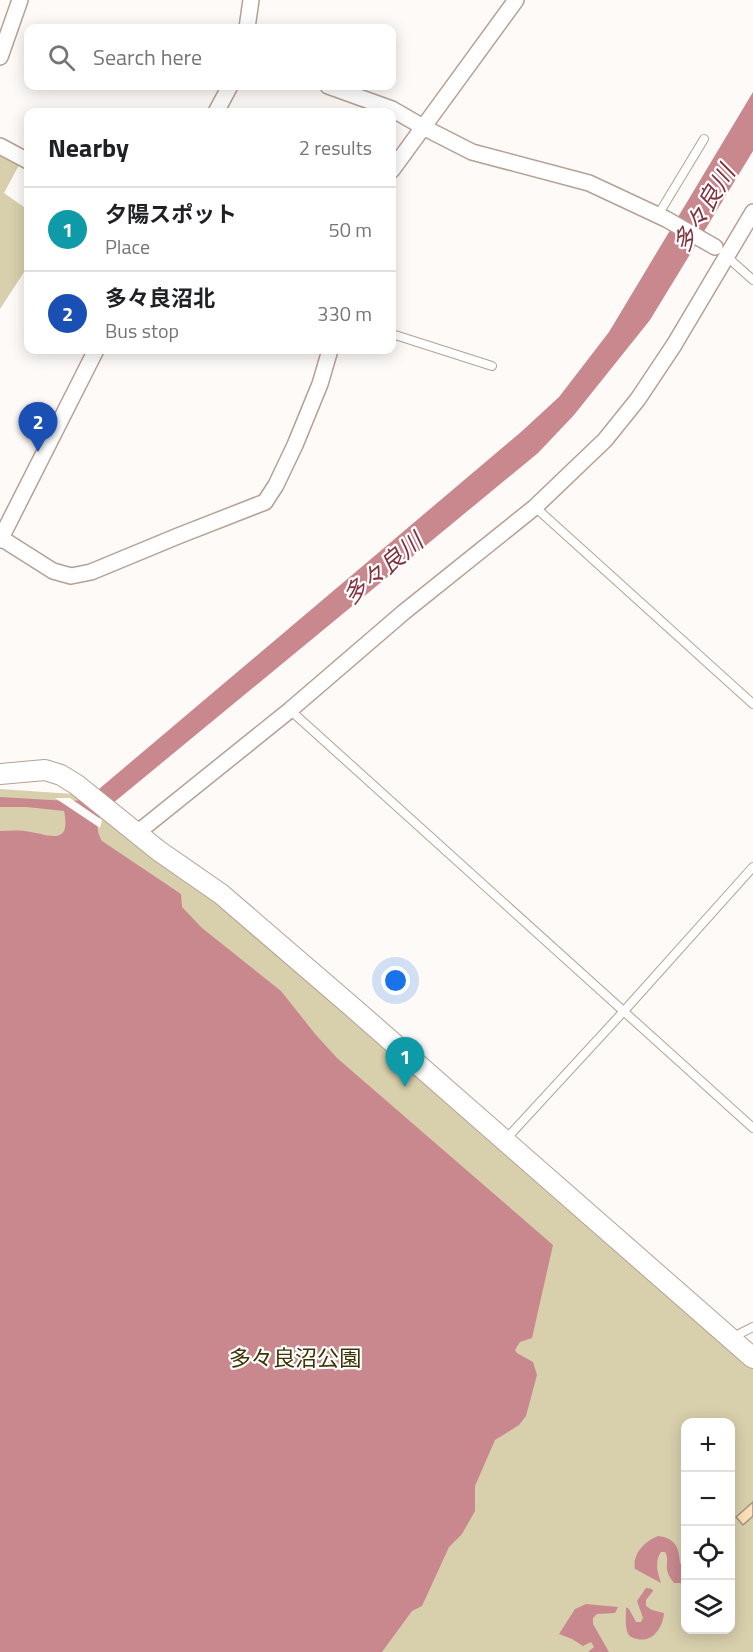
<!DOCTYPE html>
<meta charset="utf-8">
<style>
body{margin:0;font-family:"Titillium Web","Noto Sans JP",sans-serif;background:#f2f2f2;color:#202124}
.controls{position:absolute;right:18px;bottom:18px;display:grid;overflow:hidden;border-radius:12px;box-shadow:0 3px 15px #0003}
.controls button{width:54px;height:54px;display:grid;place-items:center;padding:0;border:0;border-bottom:2px solid #e0e0e0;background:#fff;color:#202124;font:30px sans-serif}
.you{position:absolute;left:396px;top:981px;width:21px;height:21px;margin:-15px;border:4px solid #fff;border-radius:50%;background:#1a73e8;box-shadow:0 0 0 9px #1a73e833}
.badge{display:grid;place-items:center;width:39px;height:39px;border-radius:50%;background:#111827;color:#fff;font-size:20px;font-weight:700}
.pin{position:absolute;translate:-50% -50px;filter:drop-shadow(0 2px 3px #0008)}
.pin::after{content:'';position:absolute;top:32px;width:21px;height:18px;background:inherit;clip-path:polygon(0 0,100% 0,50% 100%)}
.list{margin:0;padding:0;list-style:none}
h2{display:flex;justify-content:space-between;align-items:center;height:78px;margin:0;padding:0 24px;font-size:26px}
h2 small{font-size:20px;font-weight:400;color:#757577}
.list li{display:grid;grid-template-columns:39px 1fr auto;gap:18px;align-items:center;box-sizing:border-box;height:84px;padding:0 24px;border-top:2px solid #e0e0e0}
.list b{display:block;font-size:22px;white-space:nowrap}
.list p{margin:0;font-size:20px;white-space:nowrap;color:#757577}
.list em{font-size:20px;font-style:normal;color:#757577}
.icon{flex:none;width:33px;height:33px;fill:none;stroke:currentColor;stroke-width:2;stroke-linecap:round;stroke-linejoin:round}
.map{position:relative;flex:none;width:753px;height:1652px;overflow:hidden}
.search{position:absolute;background:#fff;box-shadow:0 3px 15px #0003;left:24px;top:24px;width:372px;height:66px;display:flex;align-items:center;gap:15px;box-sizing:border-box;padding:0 21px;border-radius:12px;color:#757577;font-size:22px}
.panel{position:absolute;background:#fff;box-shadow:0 3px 15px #0003;left:24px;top:108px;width:372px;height:246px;border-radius:12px}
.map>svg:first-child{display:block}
.green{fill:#d8cfac;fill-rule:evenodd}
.water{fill:#c9888e}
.pier{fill:#fefaf7}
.building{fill:#fedfb6;stroke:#a29482;stroke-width:1.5}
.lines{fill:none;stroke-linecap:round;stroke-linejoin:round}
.service-casing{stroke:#b6a194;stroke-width:10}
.minor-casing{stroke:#b6a194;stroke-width:18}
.tertiary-casing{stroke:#b6a194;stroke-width:22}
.service{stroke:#fff;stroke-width:8}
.minor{stroke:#fff;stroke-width:15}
.tertiary{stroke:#fff;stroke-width:20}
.labels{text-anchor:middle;stroke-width:4.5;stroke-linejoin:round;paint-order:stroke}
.park-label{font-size:22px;fill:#3e3401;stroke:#fff}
.water-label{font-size:24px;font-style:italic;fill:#82323f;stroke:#fff}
</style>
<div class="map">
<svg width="753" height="1652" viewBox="0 0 753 1652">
<rect width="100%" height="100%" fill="#fefaf7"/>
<!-- green -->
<path class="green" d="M 0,155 L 19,165 L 4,193 L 28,210 L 28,266 L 0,309 Z
M 0,789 L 73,794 L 225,908 L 753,1369 L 753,1652 L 0,1652 ZM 686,1422 L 730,1422 L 730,1630 L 686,1630 Z"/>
<!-- water -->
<path class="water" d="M 753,92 L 753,151 L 650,320 L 574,415 L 538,453 L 101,813 C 97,824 96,831 102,841 L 181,894 L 182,907 L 202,928 L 281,991 L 316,1035 L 337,1058 L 553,1245 L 532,1338 L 520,1342 L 515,1350 L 517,1353 L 533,1362 L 537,1375 L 526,1416 L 519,1425 L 495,1440 L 475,1486 L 475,1511 L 462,1534 L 449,1547 L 422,1606 L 412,1611 L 382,1652 L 0,1652 L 0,831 C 8,831 16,830 24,831 C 46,833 72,849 64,811 L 27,807 L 0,807 L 0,797 L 68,801 L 86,800 L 521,432 L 559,397 L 609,332 Z
M 658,1536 C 675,1538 679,1547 680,1563 L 685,1567 L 685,1583 L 674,1583 C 671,1579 668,1575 667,1570 C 666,1563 669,1558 665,1552 L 661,1552 C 654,1562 658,1573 661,1583 L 635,1569 C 632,1554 645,1541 658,1536 Z
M 646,1588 L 652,1589 L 653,1591 L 646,1600 L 646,1606 L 652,1610 L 664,1613 C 663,1627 653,1643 637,1639 C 632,1638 628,1636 627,1631 C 625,1624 626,1614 626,1607 L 629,1609 L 636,1622 L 641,1622 L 643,1618 L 637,1601 Z
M 586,1604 L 618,1607 L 615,1613 L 597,1614 L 593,1618 L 593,1624 L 609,1652 L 588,1652 L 594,1647 L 591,1642 L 583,1646 L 572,1639 L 559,1634 L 575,1609 Z"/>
<!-- pier -->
<path class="pier" d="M 55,798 L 70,798 L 102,820 L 100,828 Z"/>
<!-- building -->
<path class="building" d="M 753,1502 L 753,1516 L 743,1525 L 736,1517 Z"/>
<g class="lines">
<defs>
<path id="service" d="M 658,215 L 704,139
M 725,255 L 753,280
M 392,334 L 492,366
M 535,507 L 753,704
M 290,710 L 753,1128
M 506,1139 L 624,1011 L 753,867
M 733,1337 L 753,1327"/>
<path id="minor" d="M 247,28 L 251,0
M 0,57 L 20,0
M 328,86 L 392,109 L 423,127 L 472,152 L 589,183 L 666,219 L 715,247
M 216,112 L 230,86
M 0,146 L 28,161
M 392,170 L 516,0
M 1,538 L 53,571 L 71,576 L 91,572 L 178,536 L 265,502 L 276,485 L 295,445 L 320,384 L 330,350
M 0,540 L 96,350
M 137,833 L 290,710 L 404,612 L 535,507 L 605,440 L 638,399 L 674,345 L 753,212"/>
<path id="tertiary" d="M 0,774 L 45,770 L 61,775 L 77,785 L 159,851 L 221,894 L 350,1005 L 753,1358"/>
</defs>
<!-- service casing -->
<use href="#service" class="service-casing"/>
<!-- minor casing -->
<use href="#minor" class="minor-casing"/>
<!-- tertiary casing -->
<use href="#tertiary" class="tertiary-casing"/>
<!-- service -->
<use href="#service" class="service"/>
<!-- minor -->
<use href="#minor" class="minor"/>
<!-- tertiary -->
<use href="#tertiary" class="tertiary"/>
</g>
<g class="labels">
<!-- park labels -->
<g class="park-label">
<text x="295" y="1366">多々良沼公園</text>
</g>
<!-- water labels -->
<g class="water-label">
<text transform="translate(704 209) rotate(-59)" y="8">多々良川</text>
<text transform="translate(383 569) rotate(-40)" y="8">多々良川</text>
</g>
</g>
</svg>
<div class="controls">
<button>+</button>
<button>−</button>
<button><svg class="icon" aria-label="locate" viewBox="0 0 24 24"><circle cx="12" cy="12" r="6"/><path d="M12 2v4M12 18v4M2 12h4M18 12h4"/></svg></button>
<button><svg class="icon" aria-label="layers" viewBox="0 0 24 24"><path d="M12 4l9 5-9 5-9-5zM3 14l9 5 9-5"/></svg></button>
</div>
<div class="you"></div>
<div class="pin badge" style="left:405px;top:1087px;background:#0f9aa8">1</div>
<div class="pin badge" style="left:38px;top:452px;background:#1a4fb4">2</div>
<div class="search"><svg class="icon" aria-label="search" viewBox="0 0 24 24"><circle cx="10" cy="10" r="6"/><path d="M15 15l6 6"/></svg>Search here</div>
<section class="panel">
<h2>Nearby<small>2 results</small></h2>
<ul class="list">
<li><span class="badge" style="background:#0f9aa8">1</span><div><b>夕陽スポット</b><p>Place</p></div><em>50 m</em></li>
<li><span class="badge" style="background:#1a4fb4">2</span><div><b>多々良沼北</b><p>Bus stop</p></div><em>330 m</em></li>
</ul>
</section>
</div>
